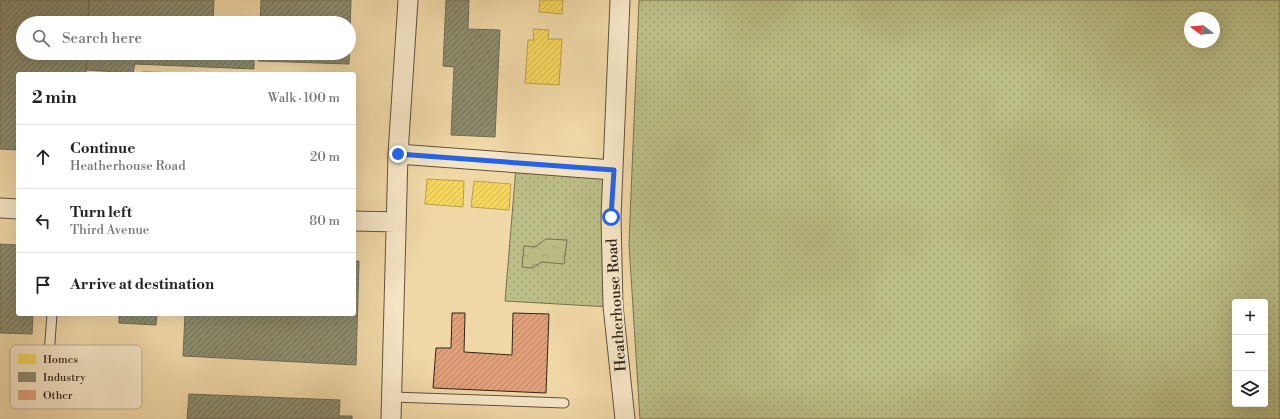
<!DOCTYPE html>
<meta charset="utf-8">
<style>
body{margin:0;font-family:"Libre Bodoni",serif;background:#f2f2f2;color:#222}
.controls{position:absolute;right:12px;bottom:12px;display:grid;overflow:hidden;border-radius:4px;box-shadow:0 4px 16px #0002}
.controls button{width:36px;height:36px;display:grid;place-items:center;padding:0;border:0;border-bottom:1px solid #e0e0e0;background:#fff;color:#222;font:20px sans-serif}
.compass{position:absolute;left:1184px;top:12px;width:36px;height:36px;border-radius:50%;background:#fff;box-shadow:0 4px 16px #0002;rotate:286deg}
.stop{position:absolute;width:12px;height:12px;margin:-9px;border:3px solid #2563eb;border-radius:50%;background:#fff}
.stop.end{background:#2563eb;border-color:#fff;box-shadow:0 1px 4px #0008}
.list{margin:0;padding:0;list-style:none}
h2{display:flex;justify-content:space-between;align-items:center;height:52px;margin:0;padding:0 16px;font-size:17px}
h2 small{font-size:13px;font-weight:400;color:#767676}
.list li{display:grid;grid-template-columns:26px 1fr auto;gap:12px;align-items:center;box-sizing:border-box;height:64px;padding:0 16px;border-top:1px solid #e0e0e0}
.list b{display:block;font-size:15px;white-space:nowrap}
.list p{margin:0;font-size:13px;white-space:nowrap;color:#767676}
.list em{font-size:13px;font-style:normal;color:#767676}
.icon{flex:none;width:22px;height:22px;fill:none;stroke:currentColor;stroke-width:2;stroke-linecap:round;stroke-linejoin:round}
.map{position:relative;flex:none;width:1280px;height:419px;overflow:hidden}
.search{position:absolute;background:#fff;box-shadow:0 4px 16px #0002;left:16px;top:16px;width:340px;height:44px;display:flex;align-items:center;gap:10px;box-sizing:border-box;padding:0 14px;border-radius:22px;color:#767676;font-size:15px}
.panel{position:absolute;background:#fff;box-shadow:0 4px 16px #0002;left:16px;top:72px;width:340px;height:244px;border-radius:4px}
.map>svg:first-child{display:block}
.grass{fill:url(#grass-dots);stroke:#767152;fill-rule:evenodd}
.park{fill:url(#park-crowns);stroke:#767152}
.homes{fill:url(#homes-hatch);stroke:#bba049}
.industry{fill:url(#industry-hatch);stroke:#716d56}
.building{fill:url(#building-hatch);stroke:#31241e}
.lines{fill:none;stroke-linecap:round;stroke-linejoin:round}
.lane-casing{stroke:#615140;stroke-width:11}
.street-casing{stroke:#615140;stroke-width:21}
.lane{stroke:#f5e5c5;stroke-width:9}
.street{stroke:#f5e5c5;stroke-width:19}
.route{stroke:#2563eb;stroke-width:5}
.labels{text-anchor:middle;stroke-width:4;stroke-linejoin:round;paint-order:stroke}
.street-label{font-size:15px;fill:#31241e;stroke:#f5e5c5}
.key{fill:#f5e5c5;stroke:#baab93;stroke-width:1}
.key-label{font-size:11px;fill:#31241e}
</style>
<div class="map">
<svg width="1280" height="419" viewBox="0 0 1280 419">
<defs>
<pattern id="grass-dots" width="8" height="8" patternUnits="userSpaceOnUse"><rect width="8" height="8" fill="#bbbe86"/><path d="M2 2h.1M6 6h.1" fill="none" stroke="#a1a373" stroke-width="1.8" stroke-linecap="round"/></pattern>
<pattern id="park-crowns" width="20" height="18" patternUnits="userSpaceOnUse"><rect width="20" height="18" fill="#bbbe86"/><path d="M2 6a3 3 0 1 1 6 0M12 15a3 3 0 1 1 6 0" fill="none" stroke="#a1a373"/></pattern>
<pattern id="homes-hatch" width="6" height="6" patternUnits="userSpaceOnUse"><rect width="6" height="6" fill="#f6d55c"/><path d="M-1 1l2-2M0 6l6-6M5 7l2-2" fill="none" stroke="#d3b750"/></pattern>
<pattern id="industry-hatch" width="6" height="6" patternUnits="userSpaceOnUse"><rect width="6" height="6" fill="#8c8c6e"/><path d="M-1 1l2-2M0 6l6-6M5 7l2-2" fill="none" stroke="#73725a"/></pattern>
<pattern id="building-hatch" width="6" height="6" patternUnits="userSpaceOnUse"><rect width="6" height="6" fill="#e2a07a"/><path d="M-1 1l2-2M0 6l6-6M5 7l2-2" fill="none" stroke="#b88263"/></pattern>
</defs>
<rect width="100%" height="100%" fill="#f0d7a6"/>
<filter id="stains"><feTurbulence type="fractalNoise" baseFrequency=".005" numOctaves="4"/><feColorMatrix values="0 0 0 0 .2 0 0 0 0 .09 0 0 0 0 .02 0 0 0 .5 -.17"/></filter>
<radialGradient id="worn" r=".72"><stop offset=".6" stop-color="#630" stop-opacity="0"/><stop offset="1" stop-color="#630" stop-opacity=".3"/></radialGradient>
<!-- grass -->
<path class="grass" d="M 639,0 L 1280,0 L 1280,419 L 640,419 L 629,244 ZM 1190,18 L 1214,18 L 1214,42 L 1190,42 ZM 1235,302 L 1265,302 L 1265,404 L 1235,404 Z
M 516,167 L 610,173 L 610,307 L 505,301 Z"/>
<!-- park -->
<path class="park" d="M 546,239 L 567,240 L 564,264 L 542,262 L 532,268 L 522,267 L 524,246 L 535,247 Z"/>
<!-- homes -->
<path class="homes" d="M 540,0 L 563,0 L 562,14 L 539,12 Z
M 533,29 L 549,30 L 548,39 L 562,39 L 559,85 L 525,83 L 528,40 L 534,40 Z
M 427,179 L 464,181 L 463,207 L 425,204 Z
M 474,181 L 511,184 L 509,210 L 471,207 Z"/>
<!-- industry -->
<path class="industry" d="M 0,0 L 89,0 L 88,23 L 23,23 L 23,53 L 87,53 L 86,74 L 18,74 L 18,150 L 0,149 Z
M 89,0 L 214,0 L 213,23 L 88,23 Z
M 261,0 L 351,0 L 349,64 L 258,61 L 258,53 L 349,53 L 349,23 L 260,23 Z
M 446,0 L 469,0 L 468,29 L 500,30 L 495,137 L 451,135 L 454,67 L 443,66 Z
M 87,53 L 254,53 L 254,69 L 135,64 L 133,73 L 86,70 Z
M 143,72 L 238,74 L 143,74 Z
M 0,244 L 18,245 L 18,314 L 33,314 L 32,334 L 0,333 Z
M 354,261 L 359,261 L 356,365 L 183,356 L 185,314 L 354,314 Z
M 119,314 L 157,314 L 156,325 L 119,323 Z
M 189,394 L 340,400 L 339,416 L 352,416 L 352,419 L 187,419 Z"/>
<!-- building -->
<path class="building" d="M 452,313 L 465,313 L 464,352 L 512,355 L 513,313 L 549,314 L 546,393 L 433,388 L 436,348 L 451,348 Z"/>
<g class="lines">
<defs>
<path id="lane" d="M 48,369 L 52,314
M 392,397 L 564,403"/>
<path id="street" d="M 620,0 L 611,217 L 613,306 L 625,419
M 398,154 L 613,170
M 0,208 L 18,209
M 354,221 L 396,222
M 391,419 L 398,154 L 408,0"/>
</defs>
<!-- lane casing -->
<use href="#lane" class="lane-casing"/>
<!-- street casing -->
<use href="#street" class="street-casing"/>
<!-- lane -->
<use href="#lane" class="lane"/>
<!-- street -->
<use href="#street" class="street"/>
</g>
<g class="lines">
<!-- route -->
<path class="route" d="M 398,154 L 614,170 L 611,217"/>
</g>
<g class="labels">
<!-- street labels -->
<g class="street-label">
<text transform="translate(616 305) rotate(-94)" y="5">Heatherhouse Road</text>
</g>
</g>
<!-- legend -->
<rect x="10" y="345" width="132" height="64" rx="6" class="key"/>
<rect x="18" y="354" width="18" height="10" fill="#f6d55c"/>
<rect x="18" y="372" width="18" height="10" fill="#8c8c6e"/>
<rect x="18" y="390" width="18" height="10" fill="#e2a07a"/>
<g class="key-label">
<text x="43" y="363">Homes</text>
<text x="43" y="381">Industry</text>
<text x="43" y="399">Other</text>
</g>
<rect width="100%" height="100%" filter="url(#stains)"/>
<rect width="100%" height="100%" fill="url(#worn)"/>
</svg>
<div class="controls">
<button>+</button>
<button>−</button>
<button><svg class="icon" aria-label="layers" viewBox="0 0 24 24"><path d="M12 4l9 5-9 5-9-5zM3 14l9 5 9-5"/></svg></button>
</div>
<svg class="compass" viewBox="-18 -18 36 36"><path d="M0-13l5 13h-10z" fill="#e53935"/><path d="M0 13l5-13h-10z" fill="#767676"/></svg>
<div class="stop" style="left:611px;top:217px"></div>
<div class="stop end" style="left:398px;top:154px"></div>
<div class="search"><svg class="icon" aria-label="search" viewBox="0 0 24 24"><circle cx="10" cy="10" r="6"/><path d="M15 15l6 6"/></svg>Search here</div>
<section class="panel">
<h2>2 min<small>Walk · 100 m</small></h2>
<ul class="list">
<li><svg class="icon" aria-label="ahead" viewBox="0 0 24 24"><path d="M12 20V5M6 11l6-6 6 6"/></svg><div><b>Continue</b><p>Heatherhouse Road</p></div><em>20 m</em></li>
<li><svg class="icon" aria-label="left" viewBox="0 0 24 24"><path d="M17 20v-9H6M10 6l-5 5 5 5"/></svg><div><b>Turn left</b><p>Third Avenue</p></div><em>80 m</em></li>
<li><svg class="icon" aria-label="arrive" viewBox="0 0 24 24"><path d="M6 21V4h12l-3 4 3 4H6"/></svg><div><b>Arrive at destination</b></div></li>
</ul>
</section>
</div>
